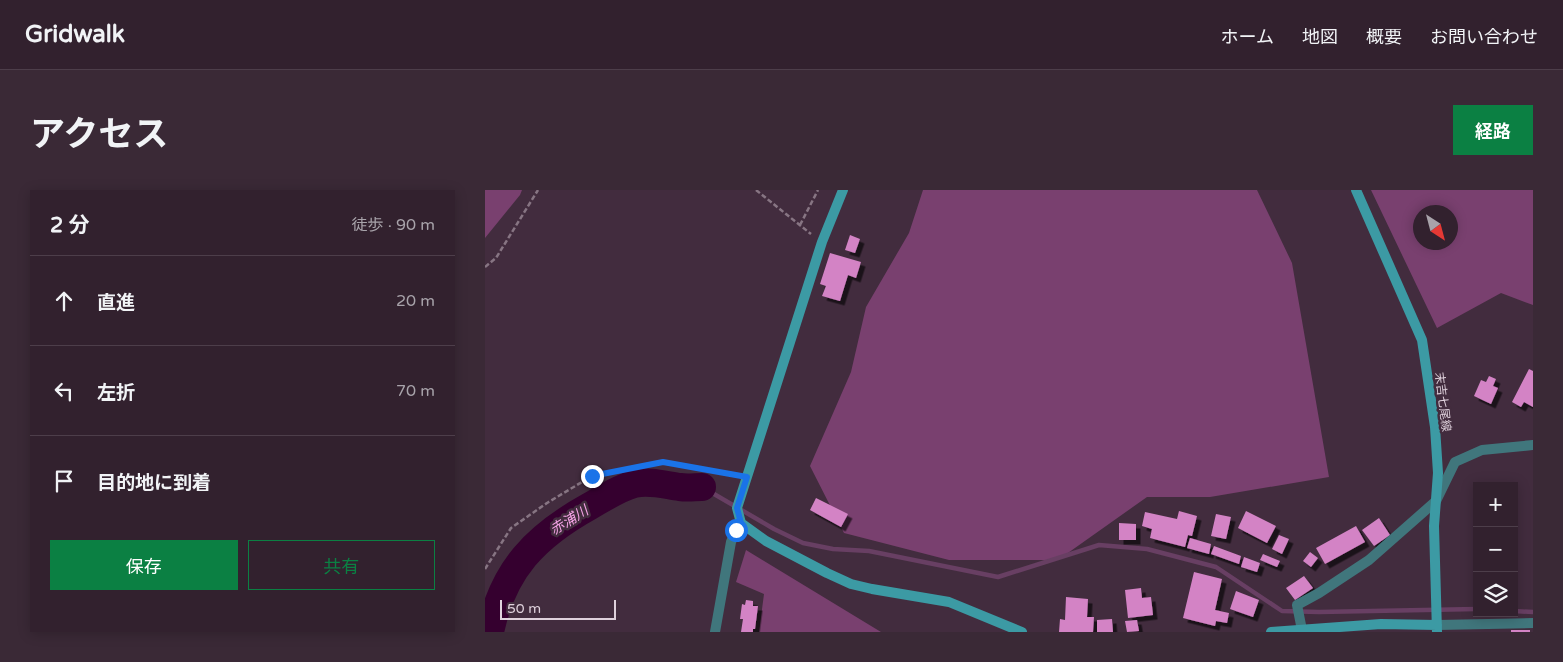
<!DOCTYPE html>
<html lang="ja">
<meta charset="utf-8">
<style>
body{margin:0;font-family:"Varela Round","Noto Sans JP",sans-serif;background:#3a2936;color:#f1f3f6}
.controls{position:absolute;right:15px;bottom:15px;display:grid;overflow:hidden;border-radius:0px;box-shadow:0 2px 12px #0003}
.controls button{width:45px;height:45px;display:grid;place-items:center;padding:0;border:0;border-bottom:1px solid #4d3e4a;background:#32212e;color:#f1f3f6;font:25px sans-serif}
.compass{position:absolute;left:928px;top:15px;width:45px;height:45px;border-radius:50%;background:#32212e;box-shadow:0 2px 12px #0003;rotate:144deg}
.scale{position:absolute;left:15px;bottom:12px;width:116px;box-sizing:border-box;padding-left:5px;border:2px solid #dfd1dc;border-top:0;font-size:14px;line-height:18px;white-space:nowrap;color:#dfd1dc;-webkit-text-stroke:4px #422c3e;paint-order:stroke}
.stop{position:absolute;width:15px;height:15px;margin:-11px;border:4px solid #1a73e8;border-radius:50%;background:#fff}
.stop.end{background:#1a73e8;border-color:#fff;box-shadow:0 1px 5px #0008}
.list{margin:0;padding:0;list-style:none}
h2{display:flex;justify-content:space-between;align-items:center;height:65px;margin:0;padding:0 20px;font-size:21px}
h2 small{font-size:16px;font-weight:400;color:#a8a3aa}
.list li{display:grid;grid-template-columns:32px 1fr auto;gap:15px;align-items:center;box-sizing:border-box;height:90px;padding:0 20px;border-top:1px solid #4d3e4a}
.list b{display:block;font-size:19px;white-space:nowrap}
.list em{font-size:16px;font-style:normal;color:#a8a3aa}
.actions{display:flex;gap:10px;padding:15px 20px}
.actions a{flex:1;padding:11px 0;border:1px solid #0b8043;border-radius:0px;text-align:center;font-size:18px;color:#0b8043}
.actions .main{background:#0b8043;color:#fff}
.icon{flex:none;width:28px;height:28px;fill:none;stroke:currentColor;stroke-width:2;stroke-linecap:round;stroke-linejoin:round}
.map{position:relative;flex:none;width:1048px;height:442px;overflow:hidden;border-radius:0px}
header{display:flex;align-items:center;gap:30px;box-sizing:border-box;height:70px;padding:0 25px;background:#32212e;border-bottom:1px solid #4d3e4a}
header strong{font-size:24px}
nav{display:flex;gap:28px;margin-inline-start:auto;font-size:18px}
.intro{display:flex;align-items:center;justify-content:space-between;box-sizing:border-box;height:120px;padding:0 30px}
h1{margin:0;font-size:35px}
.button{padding:12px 22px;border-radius:0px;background:#0b8043;color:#fff;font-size:18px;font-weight:700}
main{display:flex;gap:30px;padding:0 30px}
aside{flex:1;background:#32212e;border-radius:0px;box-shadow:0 2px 12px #0003}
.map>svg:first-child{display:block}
.green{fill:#79406f;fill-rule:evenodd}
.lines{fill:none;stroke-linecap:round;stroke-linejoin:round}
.stream{stroke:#683f63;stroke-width:4.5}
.river{stroke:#35002f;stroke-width:28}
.building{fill:#d383c5;filter:url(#shadow)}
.path{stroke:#877583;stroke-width:2.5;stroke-dasharray:5 2.5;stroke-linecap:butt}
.street{stroke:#40767c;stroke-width:10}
.secondary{stroke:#3c9aa4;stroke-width:10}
.route{stroke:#1a73e8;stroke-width:6}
.labels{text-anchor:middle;stroke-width:5;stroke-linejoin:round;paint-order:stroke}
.street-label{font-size:12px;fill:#dfd1dc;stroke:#422c3e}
.water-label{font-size:14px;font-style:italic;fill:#f5a3e6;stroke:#422c3e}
</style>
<header>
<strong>Gridwalk</strong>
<nav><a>ホーム</a><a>地図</a><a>概要</a><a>お問い合わせ</a></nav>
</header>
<div class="intro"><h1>アクセス</h1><a class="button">経路</a></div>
<main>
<aside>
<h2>2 分<small>徒歩 · 90 m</small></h2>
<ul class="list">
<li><svg class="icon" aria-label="ahead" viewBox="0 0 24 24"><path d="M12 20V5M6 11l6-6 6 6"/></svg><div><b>直進</b></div><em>20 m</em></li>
<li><svg class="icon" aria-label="left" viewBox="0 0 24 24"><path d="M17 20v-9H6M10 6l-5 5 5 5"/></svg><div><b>左折</b></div><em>70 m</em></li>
<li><svg class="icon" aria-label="arrive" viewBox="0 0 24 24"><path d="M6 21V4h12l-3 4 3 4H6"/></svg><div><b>目的地に到着</b></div></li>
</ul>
<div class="actions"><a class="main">保存</a><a>共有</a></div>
</aside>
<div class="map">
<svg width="1048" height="442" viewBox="0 0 1048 442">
<defs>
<filter id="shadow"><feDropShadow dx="4.5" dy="4.5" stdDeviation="0" flood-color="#0009"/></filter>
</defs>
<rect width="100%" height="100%" fill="#422c3e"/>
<!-- green -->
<path class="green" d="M 0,0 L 37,0 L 35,5 L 0,48 Z
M 438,0 L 772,0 L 807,73 L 844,287 L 725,307 L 662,307 L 573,370 L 464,370 L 359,343 L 325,276 L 366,182 L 381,117 L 424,43 Z
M 886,0 L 1048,0 L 1048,115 L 1016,103 L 952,138 ZM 966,22 L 966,52 L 936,52 L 936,22 Z
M 261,360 L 396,442 L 274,442 L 279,404 L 251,392 Z"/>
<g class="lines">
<!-- stream -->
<path class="stream" d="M 217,297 L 289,339 L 318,353 L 348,359 L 384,361 L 513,387 L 614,355 L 662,359 L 731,377 L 797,421 L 834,422 L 992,419
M 1029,421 L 1048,422"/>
<!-- river -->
<path class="river" d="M 5,442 C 18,379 51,346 105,316 C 119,308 134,298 149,294 C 164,290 180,295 195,297 C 202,298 210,297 217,297"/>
</g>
<!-- building -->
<path class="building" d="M 365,45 L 375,49 L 370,63 L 360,60 Z
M 345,63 L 376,72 L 371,88 L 363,85 L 355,111 L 337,106 L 341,96 L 335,94 Z
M 1044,179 L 1048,181 L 1048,217 L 1039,212 L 1036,217 L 1027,212 Z
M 1004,186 L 1011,189 L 1008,196 L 1013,198 L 1006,214 L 989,206 L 996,190 L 1001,192 Z
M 331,308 L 363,324 L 356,337 L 325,320 Z
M 694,321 L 712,326 L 707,346 L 703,345 L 700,357 L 665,348 L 667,339 L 657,336 L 660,322 L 692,329 Z
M 761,321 L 791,336 L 782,353 L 753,338 Z
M 731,324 L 746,327 L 741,349 L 726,346 Z
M 894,328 L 905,345 L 889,356 L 877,340 Z
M 634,333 L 651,334 L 651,350 L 634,350 Z
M 871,336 L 880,352 L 840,374 L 831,358 Z
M 794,345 L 804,349 L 797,364 L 787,359 Z
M 705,348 L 726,354 L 724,364 L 702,358 Z
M 729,356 L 756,366 L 754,374 L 726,364 Z
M 825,362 L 833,368 L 826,377 L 818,371 Z
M 778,364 L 795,371 L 792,377 L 775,370 Z
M 759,367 L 775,373 L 772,382 L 756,377 Z
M 709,382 L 737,389 L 730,420 L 744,423 L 742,433 L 731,431 L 730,436 L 698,428 Z
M 819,386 L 828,398 L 810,410 L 801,398 Z
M 656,398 L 657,408 L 666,407 L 668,425 L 643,428 L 640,400 Z
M 751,401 L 774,410 L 768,427 L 745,419 Z
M 581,407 L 603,409 L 602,427 L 609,427 L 608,442 L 574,442 L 575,429 L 580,430 Z
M 261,410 L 268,411 L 268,416 L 273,416 L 270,439 L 268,439 L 268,442 L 256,442 L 258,429 L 255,429 L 257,414 L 260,415 Z
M 627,429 L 628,442 L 612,442 L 612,430 Z
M 652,430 L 654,441 L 642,442 L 640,431 Z
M 1026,440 L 1045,440 L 1045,442 L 1026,442 Z"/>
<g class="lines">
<!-- path -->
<path class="path" d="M 271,0 L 326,44
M 315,35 L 333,0
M 0,77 L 11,68 L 53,0
M 0,379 L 26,338 L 62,313 L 107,286 L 178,272 L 251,285"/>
<!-- street -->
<path class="street" d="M 952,435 L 1048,433
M 817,440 L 812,415 L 834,403 L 884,370 L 951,311 L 970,272 L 997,260 L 1048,255
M 230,442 L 246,352 L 251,340 L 256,333"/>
<!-- secondary -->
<path class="secondary" d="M 358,0 L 337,52 L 252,318 L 256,333 L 281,351 L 342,383 L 366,394 L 387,399 L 464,412 L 537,442
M 871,0 L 937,150 L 950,237 L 953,283 L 949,336 L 952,442
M 786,442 L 896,434 L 952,435"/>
</g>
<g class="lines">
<!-- route -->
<path class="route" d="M 107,286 L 178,272 L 262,287 L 252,318 L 256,333 L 251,340"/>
</g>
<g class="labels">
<!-- street labels -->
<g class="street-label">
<text transform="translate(958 212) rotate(83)" y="4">末吉七尾線</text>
</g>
<!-- water labels -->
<g class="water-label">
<text transform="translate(84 330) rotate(-32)" y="5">赤浦川</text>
</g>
</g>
</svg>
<div class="controls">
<button>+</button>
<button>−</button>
<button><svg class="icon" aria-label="layers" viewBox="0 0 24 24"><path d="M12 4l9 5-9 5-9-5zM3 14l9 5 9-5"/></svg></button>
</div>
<svg class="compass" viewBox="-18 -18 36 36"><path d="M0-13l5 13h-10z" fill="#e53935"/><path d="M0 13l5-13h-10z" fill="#a8a3aa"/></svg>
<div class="scale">50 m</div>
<div class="stop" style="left:251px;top:340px"></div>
<div class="stop end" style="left:107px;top:286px"></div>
</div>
</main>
